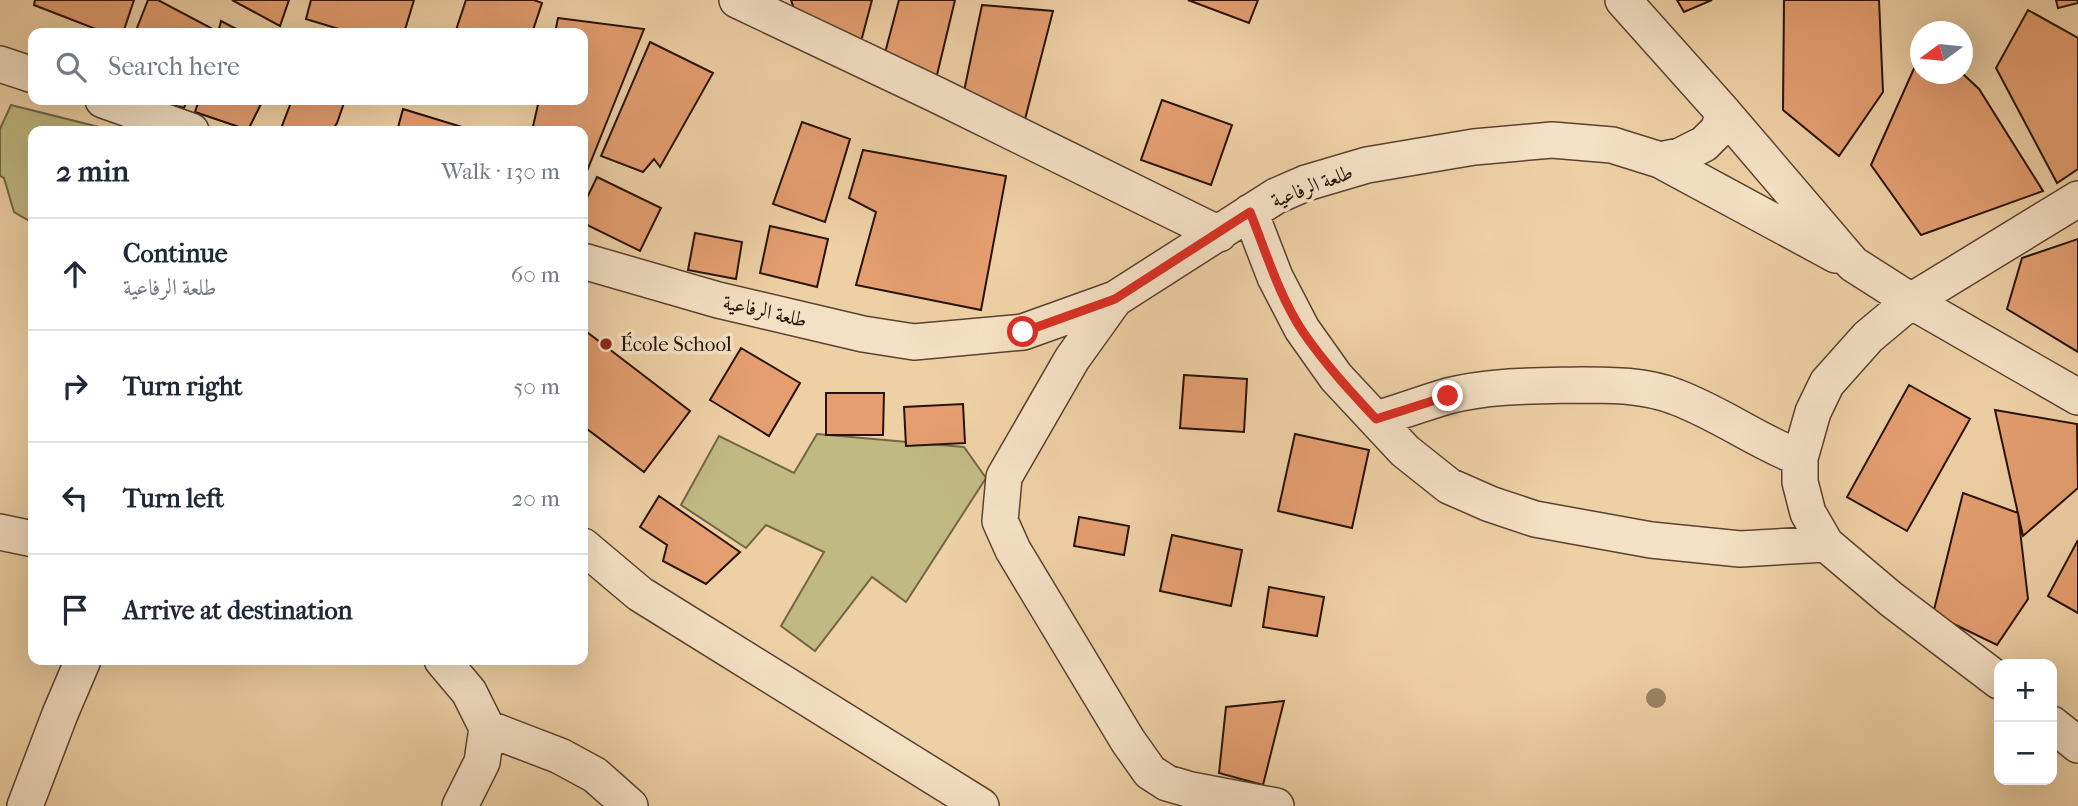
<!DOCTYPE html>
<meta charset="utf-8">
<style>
body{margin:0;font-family:"IM FELL French Canon",Amiri,serif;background:#f6f6f7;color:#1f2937}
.controls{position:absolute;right:21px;bottom:21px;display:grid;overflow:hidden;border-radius:14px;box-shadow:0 7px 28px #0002}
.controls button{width:63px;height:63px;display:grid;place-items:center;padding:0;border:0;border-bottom:2px solid #e0e1e3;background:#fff;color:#1f2937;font:35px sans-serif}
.compass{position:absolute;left:1910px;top:21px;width:63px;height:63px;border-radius:50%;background:#fff;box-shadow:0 7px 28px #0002;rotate:255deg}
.stop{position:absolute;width:21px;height:21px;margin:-16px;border:5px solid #d93025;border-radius:50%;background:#fff}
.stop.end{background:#d93025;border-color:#fff;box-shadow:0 2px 7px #0008}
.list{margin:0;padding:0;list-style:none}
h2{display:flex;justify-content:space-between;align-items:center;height:91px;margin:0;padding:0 28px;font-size:30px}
h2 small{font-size:23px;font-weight:400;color:#747a83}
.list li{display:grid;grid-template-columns:46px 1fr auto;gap:21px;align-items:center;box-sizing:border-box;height:112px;padding:0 28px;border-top:2px solid #e0e1e3}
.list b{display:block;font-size:26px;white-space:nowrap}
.list p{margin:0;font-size:23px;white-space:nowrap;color:#747a83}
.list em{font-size:23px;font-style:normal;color:#747a83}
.icon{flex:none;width:38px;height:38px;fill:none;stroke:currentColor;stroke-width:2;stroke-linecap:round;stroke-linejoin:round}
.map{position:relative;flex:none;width:2078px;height:806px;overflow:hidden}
.search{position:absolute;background:#fff;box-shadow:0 7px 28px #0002;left:28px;top:28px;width:560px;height:77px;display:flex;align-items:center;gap:18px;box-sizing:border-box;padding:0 24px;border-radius:14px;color:#747a83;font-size:26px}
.panel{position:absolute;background:#fff;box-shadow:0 7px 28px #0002;left:28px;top:126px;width:560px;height:539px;border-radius:14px}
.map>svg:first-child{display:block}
.green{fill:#c0b981;stroke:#746645;stroke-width:2}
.building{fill:#e49e70;stroke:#281209;stroke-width:2}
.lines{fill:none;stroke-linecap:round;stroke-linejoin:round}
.minor-casing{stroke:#5a4230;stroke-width:38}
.minor{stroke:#f4e0c4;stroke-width:35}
.tree{fill:#9a8363}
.route{stroke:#d93025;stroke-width:9}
.poi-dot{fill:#8f2418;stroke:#f4e0c4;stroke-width:2.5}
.labels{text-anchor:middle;stroke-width:7;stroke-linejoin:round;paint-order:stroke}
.street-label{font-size:21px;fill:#281209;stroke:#f4e0c4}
.poi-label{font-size:21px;fill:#281209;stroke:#f4e0c4;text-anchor:start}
</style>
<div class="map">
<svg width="2078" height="806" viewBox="0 0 2078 806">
<rect width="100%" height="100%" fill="#eed0a5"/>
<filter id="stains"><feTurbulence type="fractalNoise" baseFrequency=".00286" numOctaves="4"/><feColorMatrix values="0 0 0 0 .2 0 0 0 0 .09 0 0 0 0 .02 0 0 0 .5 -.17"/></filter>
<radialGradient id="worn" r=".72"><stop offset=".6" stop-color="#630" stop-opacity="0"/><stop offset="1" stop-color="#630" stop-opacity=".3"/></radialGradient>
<!-- green -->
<path class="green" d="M 11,105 L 115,131 L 33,131 L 33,223 L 14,212 L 4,178 L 0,176 L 0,129 Z
M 817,434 L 964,447 L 986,478 L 906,602 L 872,577 L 815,651 L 781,626 L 824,552 L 766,525 L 746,548 L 681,505 L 719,436 L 794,473 Z"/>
<!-- building -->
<path class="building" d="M 35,0 L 134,0 L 123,33 L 106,33 L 34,5 Z
M 148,0 L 158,0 L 211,28 L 210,33 L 135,33 Z
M 232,0 L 289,0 L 280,26 Z
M 311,0 L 414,0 L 404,33 L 352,33 L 306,19 Z
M 466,0 L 534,0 L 542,3 L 532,33 L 455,33 Z
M 791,0 L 872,0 L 859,49 L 802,32 Z
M 899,0 L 955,0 L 936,79 L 881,68 Z
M 1188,0 L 1258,0 L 1249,23 Z
M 1677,0 L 1712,0 L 1684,12 Z
M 1784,0 L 1879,0 L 1883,92 L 1839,156 L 1783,110 Z
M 2056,0 L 2078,0 L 2078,3 L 2058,8 Z
M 982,5 L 1053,11 L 1023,127 L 963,96 Z
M 2028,10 L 2078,38 L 2078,169 L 2057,183 L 1996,68 Z
M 558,18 L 644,29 L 587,171 L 583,168 L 583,131 L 532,131 L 539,100 L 583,100 L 583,33 L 555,33 Z
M 221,21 L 244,33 L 218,33 Z
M 650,42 L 713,73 L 660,167 L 654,159 L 643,172 L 601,156 Z
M 1920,55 L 1920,74 L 1962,73 L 1979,89 L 2043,191 L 1921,235 L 1871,165 Z
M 153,100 L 187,100 L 184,108 Z
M 199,100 L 263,100 L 248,130 L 195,112 Z
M 292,100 L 345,100 L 337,123 L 332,131 L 280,131 Z
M 1162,100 L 1232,125 L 1211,185 L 1141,160 Z
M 403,109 L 475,131 L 397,131 Z
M 802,122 L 850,139 L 825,222 L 773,204 Z
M 863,150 L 1006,176 L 981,310 L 856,285 L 876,212 L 849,198 Z
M 597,177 L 661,208 L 640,251 L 583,223 L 583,206 Z
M 770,226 L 828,239 L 817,287 L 760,273 Z
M 695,233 L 742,242 L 736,279 L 688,270 Z
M 2078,239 L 2078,352 L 2007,309 L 2022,258 Z
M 583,329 L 690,411 L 644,472 L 583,426 Z
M 741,348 L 800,383 L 769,436 L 710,400 Z
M 1184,375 L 1247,379 L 1244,432 L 1180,428 Z
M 1909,385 L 1970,419 L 1907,531 L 1847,497 Z
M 826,393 L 884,393 L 883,435 L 826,435 Z
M 963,404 L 965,443 L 906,446 L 904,407 Z
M 1995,410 L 2077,424 L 2078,488 L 2023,536 Z
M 1295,434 L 1369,450 L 1352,528 L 1278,511 Z
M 1963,493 L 2018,513 L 2028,599 L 1997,645 L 1933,614 Z
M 659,496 L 740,552 L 706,584 L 663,561 L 667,545 L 640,527 Z
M 1079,517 L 1129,526 L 1124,555 L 1074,546 Z
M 1172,535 L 1242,550 L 1231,606 L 1160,591 Z
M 2078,540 L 2078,613 L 2048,596 Z
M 1269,587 L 1324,597 L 1317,636 L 1263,627 Z
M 1284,701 L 1263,785 L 1219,773 L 1226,707 Z"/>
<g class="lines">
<defs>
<path id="minor" d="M 737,0 L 937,95 L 1219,234
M 1623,0 L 1724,113 L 1853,264 L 1911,301 L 2078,397
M 0,64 L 33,75
M 103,100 L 191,131
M 1660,160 L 1836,255
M 1250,212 L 1275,277 L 1302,329 L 1336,377 L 1405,451 L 1449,486 L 1490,504 L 1535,519 L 1651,540 L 1740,549 L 1826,544
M 583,261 L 718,300 L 863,334 L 914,342 L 1023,332 L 1115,299 L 1276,196 L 1306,183 L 1367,165 L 1474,147 L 1552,140 L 1612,145 L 1660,160 L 1680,156 L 1704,144 L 1718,130 L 1724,113
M 1115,299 L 1072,359 L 1004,477 L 1000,521 L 1013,550 L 1128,741 L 1150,772 L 1167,783 L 1191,790 L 1276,806
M 1376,419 C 1400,412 1424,403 1448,396 C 1491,385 1536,386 1581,385 C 1612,385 1646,385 1676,397 C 1719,413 1757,441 1800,458
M 0,532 L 33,539
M 583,546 L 640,594 L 981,806
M 442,660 L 469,692 L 487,728 L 560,756 L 595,775 L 630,806
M 1999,681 L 1891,599 L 1826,544 L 1808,513 L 1800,482 L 1800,458 L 1813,412 L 1827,383 L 1868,337 L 1911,301 L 2078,199
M 2052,724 L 2078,745
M 25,806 L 60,714 L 83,660
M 460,806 L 482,762 L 487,728"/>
</defs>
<!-- minor casing -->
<use href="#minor" class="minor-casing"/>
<!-- minor -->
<use href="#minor" class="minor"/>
</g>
<!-- trees -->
<circle class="tree" cx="1656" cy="698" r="10"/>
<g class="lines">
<!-- route -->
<path class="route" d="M 1023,332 L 1115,299 L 1250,212 C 1266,252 1279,296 1303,332 C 1325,364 1350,391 1376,419 L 1448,396"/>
</g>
<!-- markers -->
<circle class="poi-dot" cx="606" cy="344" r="7"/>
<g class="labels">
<!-- street labels -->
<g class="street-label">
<text transform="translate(1312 186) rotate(-21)" y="7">طلعة الرفاعية</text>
<text transform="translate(765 311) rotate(13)" y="7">طلعة الرفاعية</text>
</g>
<!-- poi labels -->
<g class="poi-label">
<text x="620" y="351">École School</text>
</g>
</g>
<rect width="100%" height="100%" filter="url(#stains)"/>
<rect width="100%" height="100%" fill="url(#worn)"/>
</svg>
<div class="controls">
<button>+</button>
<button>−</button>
</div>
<svg class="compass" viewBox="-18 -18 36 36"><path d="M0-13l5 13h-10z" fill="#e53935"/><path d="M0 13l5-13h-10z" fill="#747a83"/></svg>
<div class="stop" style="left:1023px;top:332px"></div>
<div class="stop end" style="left:1448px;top:396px"></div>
<div class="search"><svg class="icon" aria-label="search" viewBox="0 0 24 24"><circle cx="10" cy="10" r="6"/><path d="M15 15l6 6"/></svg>Search here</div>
<section class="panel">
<h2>2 min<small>Walk · 130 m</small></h2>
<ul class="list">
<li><svg class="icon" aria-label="ahead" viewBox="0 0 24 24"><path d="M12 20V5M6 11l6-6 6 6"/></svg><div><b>Continue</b><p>طلعة الرفاعية</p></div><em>60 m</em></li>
<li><svg class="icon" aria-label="right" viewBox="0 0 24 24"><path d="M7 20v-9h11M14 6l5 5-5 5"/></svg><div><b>Turn right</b></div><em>50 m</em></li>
<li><svg class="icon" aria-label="left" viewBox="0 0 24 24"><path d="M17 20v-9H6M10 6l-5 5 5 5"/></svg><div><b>Turn left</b></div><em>20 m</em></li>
<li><svg class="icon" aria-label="arrive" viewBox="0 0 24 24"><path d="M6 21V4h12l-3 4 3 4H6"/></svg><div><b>Arrive at destination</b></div></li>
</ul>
</section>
</div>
